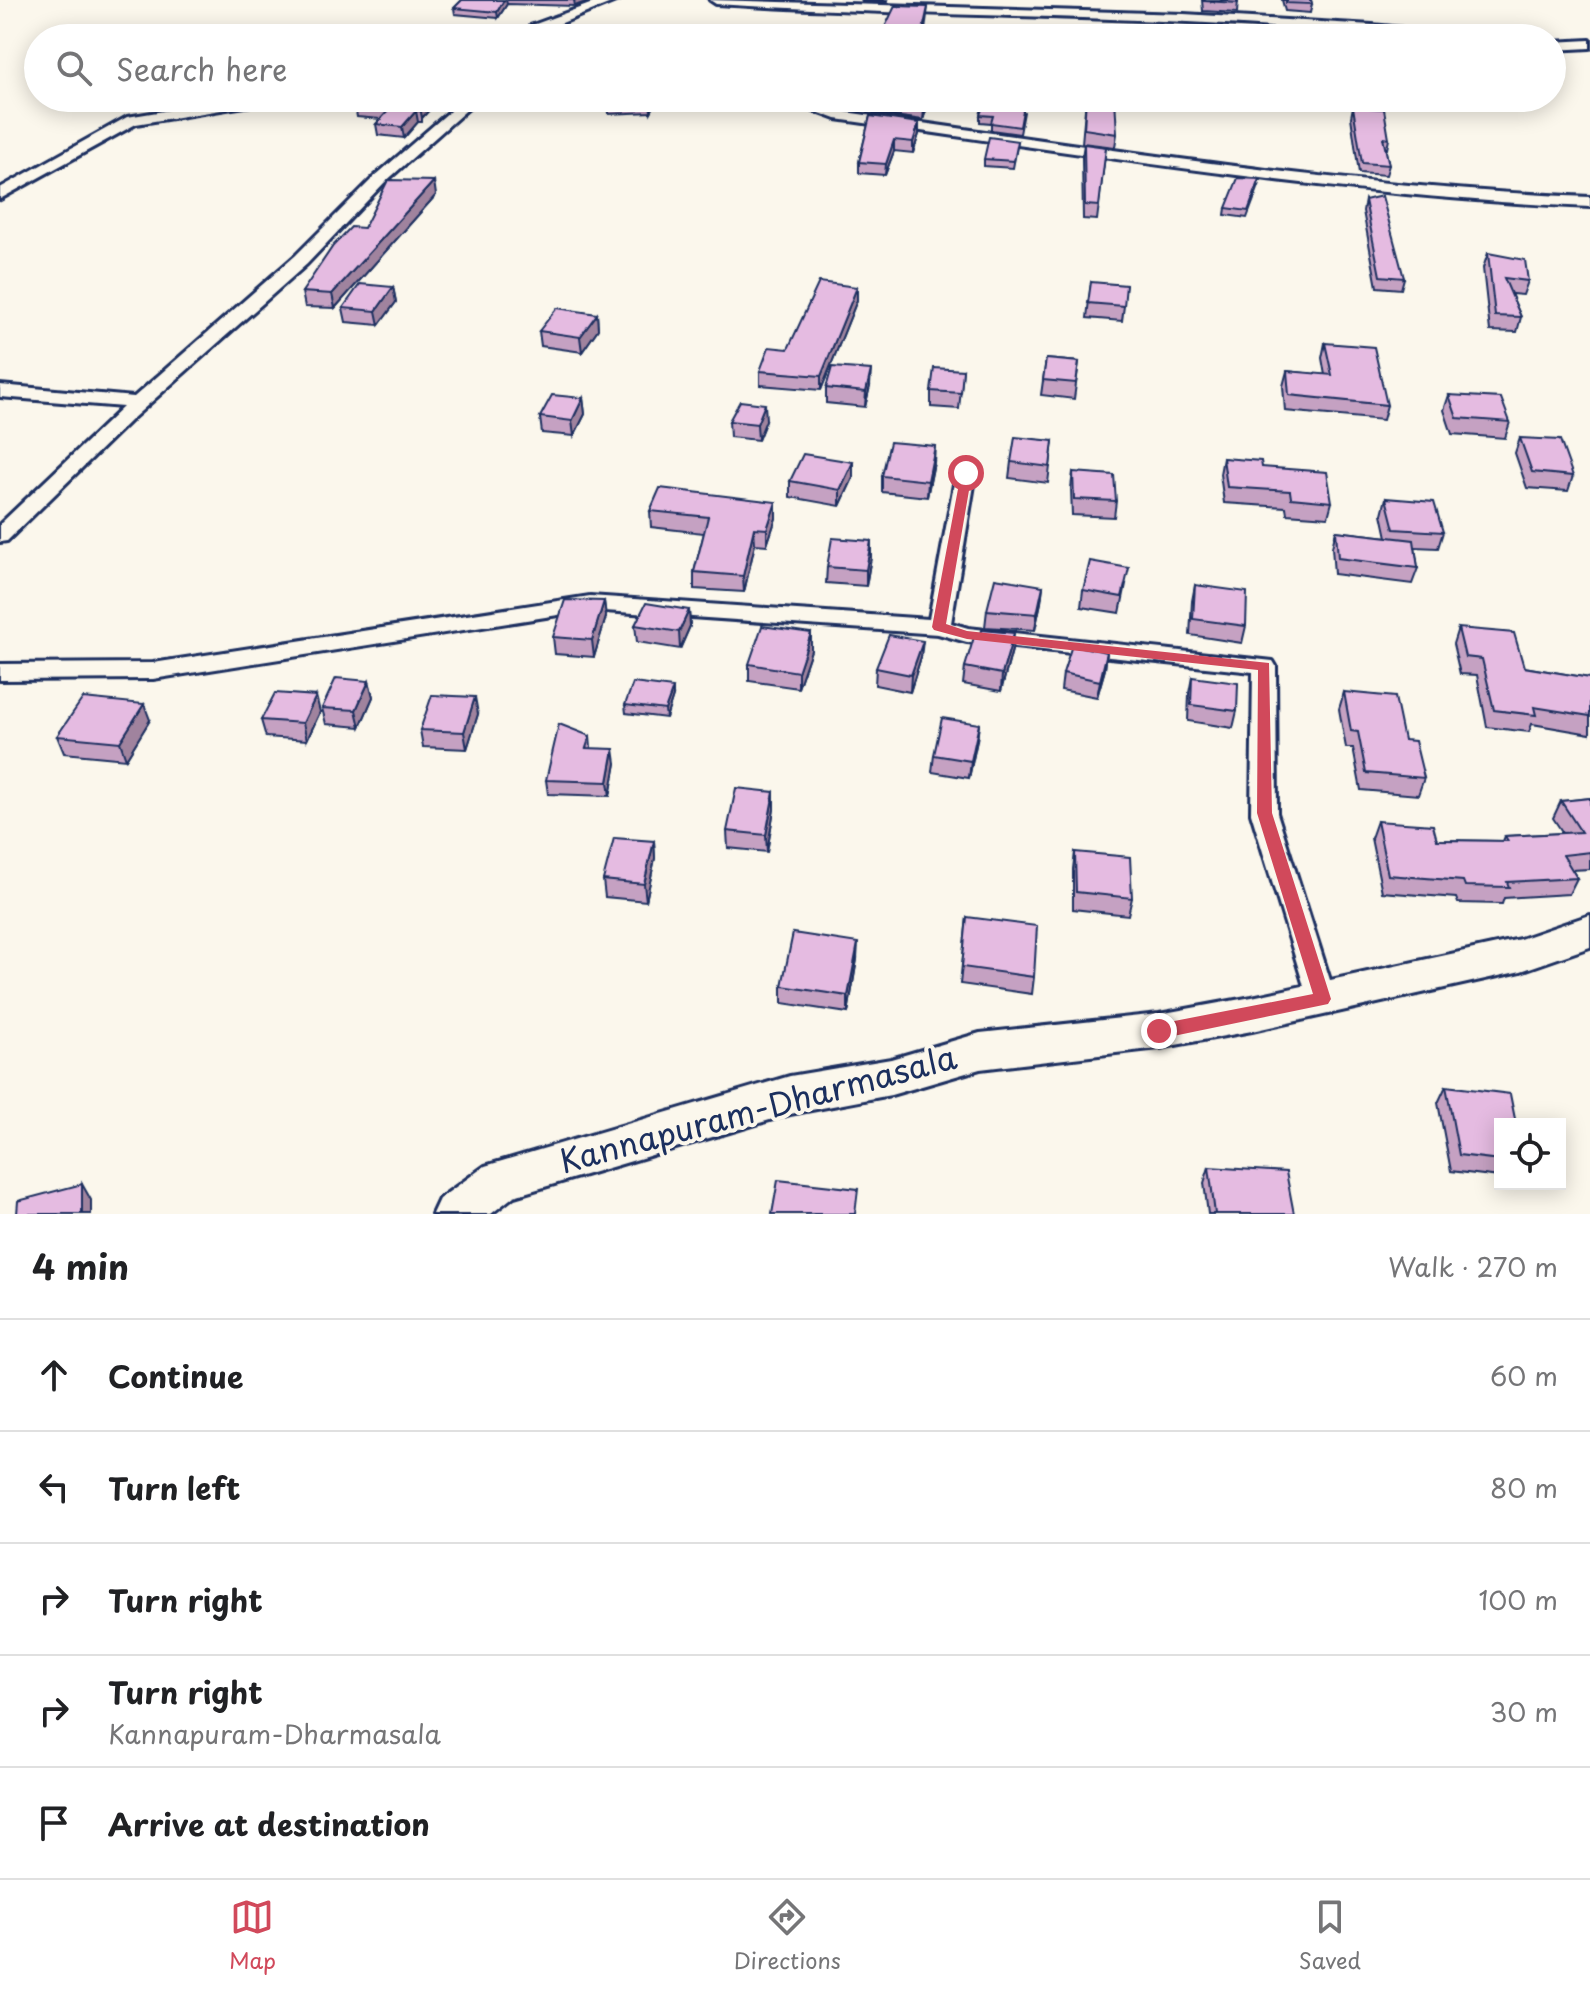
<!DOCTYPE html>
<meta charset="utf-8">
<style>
body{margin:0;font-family:"Playpen Sans",sans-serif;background:#f2f2f2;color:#202124}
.controls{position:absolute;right:24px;bottom:24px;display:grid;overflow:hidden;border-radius:0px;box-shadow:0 4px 20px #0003}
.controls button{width:72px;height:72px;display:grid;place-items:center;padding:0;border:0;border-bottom:2px solid #e0e0e0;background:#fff;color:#202124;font:40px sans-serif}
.stop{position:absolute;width:24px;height:24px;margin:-18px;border:6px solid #d1495b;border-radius:50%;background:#fff}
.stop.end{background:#d1495b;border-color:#fff;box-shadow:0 2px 8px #0008}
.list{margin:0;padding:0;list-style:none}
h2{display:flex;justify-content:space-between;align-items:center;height:104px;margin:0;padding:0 32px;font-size:34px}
h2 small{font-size:26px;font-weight:400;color:#757577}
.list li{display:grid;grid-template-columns:52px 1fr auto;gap:24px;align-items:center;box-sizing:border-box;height:112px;padding:0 32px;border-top:2px solid #e0e0e0}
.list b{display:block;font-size:30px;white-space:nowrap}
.list p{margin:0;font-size:26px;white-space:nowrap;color:#757577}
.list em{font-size:26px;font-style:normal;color:#757577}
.icon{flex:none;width:44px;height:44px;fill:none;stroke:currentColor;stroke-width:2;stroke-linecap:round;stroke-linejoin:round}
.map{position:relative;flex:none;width:1590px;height:1214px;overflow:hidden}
.search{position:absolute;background:#fff;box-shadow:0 4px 20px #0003;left:24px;right:24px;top:24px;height:88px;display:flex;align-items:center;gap:20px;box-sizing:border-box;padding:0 28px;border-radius:44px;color:#757577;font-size:30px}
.sheet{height:664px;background:#fff}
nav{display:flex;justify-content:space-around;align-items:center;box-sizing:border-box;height:112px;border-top:2px solid #e0e0e0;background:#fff;font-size:22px;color:#757577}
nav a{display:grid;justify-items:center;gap:4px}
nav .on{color:#d1495b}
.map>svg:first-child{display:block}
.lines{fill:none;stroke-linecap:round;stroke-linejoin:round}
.street-casing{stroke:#1b2f5e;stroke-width:6}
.secondary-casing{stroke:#1b2f5e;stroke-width:6}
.street{fill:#fbf7ec;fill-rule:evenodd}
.secondary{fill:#fbf7ec;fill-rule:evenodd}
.wall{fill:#c5a1c2;stroke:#1b2f5e;stroke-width:2}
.shaded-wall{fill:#a0839e;stroke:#1b2f5e;stroke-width:2}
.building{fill:#e5bbe1;stroke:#1b2f5e;stroke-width:2}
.route{fill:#d1495b}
.labels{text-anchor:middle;stroke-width:8;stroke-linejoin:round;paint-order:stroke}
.near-street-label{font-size:32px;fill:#1b2f5e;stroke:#fbf7ec}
</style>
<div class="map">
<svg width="1590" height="1214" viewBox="0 0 1590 1214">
<rect width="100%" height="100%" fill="#fbf7ec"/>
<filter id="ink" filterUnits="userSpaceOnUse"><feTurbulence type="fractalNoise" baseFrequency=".0125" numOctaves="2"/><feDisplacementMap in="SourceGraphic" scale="16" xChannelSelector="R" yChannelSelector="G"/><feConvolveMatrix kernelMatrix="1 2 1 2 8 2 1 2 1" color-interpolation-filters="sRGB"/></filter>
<g filter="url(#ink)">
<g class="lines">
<defs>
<path id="street" d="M 601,0 L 618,0 L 540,32 L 535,38 L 521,38 L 530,26 Z
M 710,0 L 1184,14 L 1372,25 L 1465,34 L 1472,38 C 1377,38 1282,26 1188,22 C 1030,15 873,14 716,4 Z
M 1590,40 L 1590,48 L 1552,50 L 1552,42 Z
M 243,98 L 276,98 L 269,102 L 136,124 L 0,199 L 0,188 L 127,117 Z
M 465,98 L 480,98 L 384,183 L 307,264 L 132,419 L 7,541 L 0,542 L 0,524 L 123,407 L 0,397 L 0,385 L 134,397 L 295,256 L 374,177 Z
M 779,98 L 800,98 L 838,111 C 1089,146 1337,187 1590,197 L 1590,207 C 1336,196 1087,154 836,119 Z
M 966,467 L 976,473 L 951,623 L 968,628 L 1273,661 L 1276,666 L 1277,813 L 1336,999 L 1332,1007 L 1322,1011 L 1312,1007 L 1308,999 L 1251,813 L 1253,672 L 967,642 L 938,634 L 590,610 L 153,679 L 0,680 L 0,664 L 153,663 L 590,596 L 929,619 L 956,473 Z"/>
<path id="secondary" d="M 1590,915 L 1590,947 L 1521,971 L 1252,1031 L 1159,1048 L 980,1069 L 891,1095 L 790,1114 L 514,1196 L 491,1214 L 432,1214 L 439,1199 L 485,1166 L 790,1076 L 891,1059 L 980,1033 L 1159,1014 L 1252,997 L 1520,939 Z"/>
</defs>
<!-- street casing -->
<use href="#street" class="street-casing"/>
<!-- secondary casing -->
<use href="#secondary" class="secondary-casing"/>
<!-- street -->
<use href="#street" class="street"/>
<!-- secondary -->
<use href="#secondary" class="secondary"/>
</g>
<!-- wall -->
<path class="wall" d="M 462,0 L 591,0 L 575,6 L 507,4 L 498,18 L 455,14 L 454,8 Z
M 862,0 L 887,0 L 886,2 L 862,2 Z
M 1202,0 L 1238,0 L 1237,13 L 1203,11 Z
M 1282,0 L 1311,0 L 1312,4 L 1310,13 L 1285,11 Z
M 928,7 L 925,30 L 928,38 L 884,38 L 884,29 Z
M 440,98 L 422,118 L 422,122 L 418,122 L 404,138 L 378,135 L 376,124 L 381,119 L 357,117 L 355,106 Z
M 609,98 L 658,98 L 651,112 L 609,114 L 608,101 Z
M 986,98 L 1014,98 L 1012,104 L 1024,112 L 1020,134 L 991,130 L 991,123 L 980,122 L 980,115 Z
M 1086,98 L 1117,134 L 1115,147 L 1082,143 Z
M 874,103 L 927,107 L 923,120 L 873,113 Z
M 1353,107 L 1389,139 L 1387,149 L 1385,148 L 1389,165 L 1386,175 L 1359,173 L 1351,117 Z
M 870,116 L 919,134 L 913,153 L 894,151 L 885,175 L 859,173 L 859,162 Z
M 1018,141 L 1013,168 L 984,166 L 984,159 Z
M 1084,144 L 1106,147 L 1097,220 L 1083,219 L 1082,157 Z
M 1259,186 L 1247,218 L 1225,215 L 1226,208 Z
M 436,195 L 335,308 L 305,307 L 302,292 L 364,228 Z
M 1365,200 L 1404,278 L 1401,289 L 1377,287 L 1363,211 Z
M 1488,253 L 1528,281 L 1523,295 L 1511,294 L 1521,317 L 1517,332 L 1490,331 L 1483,268 Z
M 1091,282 L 1124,306 L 1122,321 L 1087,318 Z
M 393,287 L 396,302 L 379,325 L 346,322 L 343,308 Z
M 857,287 L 857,300 L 821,390 L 760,385 L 760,371 L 788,349 Z
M 597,314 L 598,329 L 582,352 L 541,346 L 539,331 Z
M 1325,343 L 1387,405 L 1383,420 L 1285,411 L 1283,386 L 1287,371 L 1325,375 L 1322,358 Z
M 1046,359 L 1079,362 L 1074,399 L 1041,395 Z
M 963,370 L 959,409 L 931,407 L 931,391 Z
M 870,386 L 865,407 L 826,403 L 826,388 Z
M 1449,395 L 1510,422 L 1505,438 L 1452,434 L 1444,410 Z
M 583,398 L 585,414 L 574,436 L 542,433 L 540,417 Z
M 766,420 L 758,440 L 730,437 L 729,421 Z
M 1520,438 L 1573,476 L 1568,491 L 1527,488 L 1515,453 Z
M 1053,441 L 1048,483 L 1009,478 L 1011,462 Z
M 1223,458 L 1262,467 L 1332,502 L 1328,517 L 1287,514 L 1286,507 L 1224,503 L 1220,474 Z
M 934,462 L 927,497 L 882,492 L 882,476 Z
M 1073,472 L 1116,501 L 1114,517 L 1072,515 L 1071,488 Z
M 853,478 L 840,506 L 790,497 L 790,481 Z
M 1386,498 L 1443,532 L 1438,548 L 1415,547 L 1418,568 L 1412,584 L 1334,574 L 1332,547 L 1336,531 L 1387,537 L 1382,514 Z
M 776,502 L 776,518 L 767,545 L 755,544 L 744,592 L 694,589 L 694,572 L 704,533 L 651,527 L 650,511 Z
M 871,541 L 871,557 L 866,586 L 826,583 L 827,567 Z
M 1126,584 L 1120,613 L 1081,607 L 1083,590 Z
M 1195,585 L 1246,626 L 1242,643 L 1190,635 L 1192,601 Z
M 1043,586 L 1041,602 L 1035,630 L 985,627 L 987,610 Z
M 604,601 L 606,617 L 594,657 L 555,654 L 553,637 Z
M 689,610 L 690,626 L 680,649 L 637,642 L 635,625 Z
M 1458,628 L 1524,667 L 1590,678 L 1590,734 L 1532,724 L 1529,732 L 1487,727 L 1477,675 L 1460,674 L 1453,644 Z
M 811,633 L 811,650 L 798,688 L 749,681 L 749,664 Z
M 980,638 L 1012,650 L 1001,691 L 963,684 L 965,667 Z
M 1107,652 L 1105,669 L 1097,697 L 1061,690 L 1063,673 Z
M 921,657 L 910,692 L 875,685 L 876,668 Z
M 1192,677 L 1237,711 L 1233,728 L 1188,721 L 1189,693 Z
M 369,681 L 373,697 L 360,727 L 326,724 L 322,708 Z
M 1344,692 L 1404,740 L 1424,778 L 1418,795 L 1361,790 L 1353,748 L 1346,748 L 1339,709 Z
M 673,696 L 666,718 L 626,713 L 625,705 Z
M 320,712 L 307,740 L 266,737 L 261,720 Z
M 478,714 L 467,749 L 423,747 L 420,730 Z
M 150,720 L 126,759 L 64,753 L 57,736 Z
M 979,724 L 977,740 L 969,778 L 932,772 L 934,755 Z
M 590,736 L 591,748 L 616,763 L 610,796 L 548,794 L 546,780 Z
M 774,792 L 774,809 L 767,852 L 728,848 L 727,831 Z
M 1590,798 L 1590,869 L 1572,870 L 1577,878 L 1569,894 L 1504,898 L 1502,904 L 1458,903 L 1456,898 L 1382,892 L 1371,838 L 1377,821 L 1437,840 L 1503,841 L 1505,836 L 1563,833 L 1553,818 L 1561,801 Z
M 654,841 L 655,858 L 646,901 L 605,897 L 603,880 Z
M 1075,852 L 1132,898 L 1128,915 L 1073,909 L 1073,869 Z
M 967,917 L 1034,977 L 1032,994 L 960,984 Z
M 857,959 L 848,1013 L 782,1003 L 782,986 Z
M 1446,1086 L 1500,1124 L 1500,1177 L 1451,1171 L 1438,1103 Z
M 1209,1167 L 1294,1214 L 1208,1214 L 1204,1183 Z"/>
<!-- shaded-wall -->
<path class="shaded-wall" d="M 504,0 L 506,0 L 507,4 L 498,18 L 497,12 Z
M 574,0 L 591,0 L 575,6 Z
M 428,98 L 440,98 L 422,118 L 420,107 Z
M 651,98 L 658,98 L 651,112 L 650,99 Z
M 928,98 L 927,107 L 923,120 L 924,110 Z
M 416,111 L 418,122 L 404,138 L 402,127 Z
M 919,123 L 919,134 L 913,153 L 913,142 Z
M 894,140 L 894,151 L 885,175 L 886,164 Z
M 434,181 L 436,195 L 335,308 L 332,294 Z
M 393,287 L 396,302 L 379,325 L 376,311 Z
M 857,287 L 857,300 L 821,390 L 821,376 Z
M 597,314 L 598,329 L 582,352 L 580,337 Z
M 871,370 L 870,386 L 865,407 L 866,392 Z
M 583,398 L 585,414 L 574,436 L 572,421 Z
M 765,404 L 766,420 L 758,440 L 757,424 Z
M 935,446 L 934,462 L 927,497 L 928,481 Z
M 853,462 L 853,478 L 840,506 L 840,490 Z
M 776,502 L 776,518 L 767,545 L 767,529 Z
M 754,528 L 755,544 L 744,592 L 743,576 Z
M 871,541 L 871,557 L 866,586 L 866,570 Z
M 1043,586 L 1041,602 L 1035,630 L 1037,614 Z
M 604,601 L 606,617 L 594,657 L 592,640 Z
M 689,610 L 690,626 L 680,649 L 679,632 Z
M 811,633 L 811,650 L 798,688 L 798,672 Z
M 1014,633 L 1012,650 L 1001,691 L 1002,674 Z
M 923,641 L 921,657 L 910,692 L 911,675 Z
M 1107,652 L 1105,669 L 1097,697 L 1100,681 Z
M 369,681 L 373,697 L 360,727 L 356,710 Z
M 673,688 L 673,696 L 666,718 L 665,710 Z
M 316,696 L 320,712 L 307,740 L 303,723 Z
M 475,697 L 478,714 L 467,749 L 464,732 Z
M 144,704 L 150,720 L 126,759 L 120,742 Z
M 979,724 L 977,740 L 969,778 L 971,761 Z
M 614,749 L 616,763 L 610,796 L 608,782 Z
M 774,792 L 774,809 L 767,852 L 766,835 Z
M 654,841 L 655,858 L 646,901 L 644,884 Z
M 858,943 L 857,959 L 848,1013 L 848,996 Z
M 82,1184 L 91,1200 L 91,1214 L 82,1214 Z"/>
<!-- building -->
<path class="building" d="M 462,0 L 504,0 L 497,12 L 454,8 Z
M 1204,0 L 1238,0 L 1238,3 L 1204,1 Z
M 1286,0 L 1311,0 L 1312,4 L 1286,3 Z
M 895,6 L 928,7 L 923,30 L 929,30 L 928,38 L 898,38 L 899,30 L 884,29 Z
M 127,31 L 184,33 L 179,38 L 119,38 Z
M 355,98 L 428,98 L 420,107 L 421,111 L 416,111 L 402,127 L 376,124 L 390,109 L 355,106 Z
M 609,98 L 651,98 L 608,101 Z
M 875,98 L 928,98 L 924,110 L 874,103 Z
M 986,98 L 1013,98 L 1011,104 L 1024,105 L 1020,127 L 991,123 L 993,116 L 980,115 Z
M 1086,98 L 1115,98 L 1117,134 L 1084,129 Z
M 1353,107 L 1384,109 L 1389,139 L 1383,138 L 1389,165 L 1362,163 Z
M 870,116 L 919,123 L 913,142 L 894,140 L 886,164 L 859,162 Z
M 989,137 L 1018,141 L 1014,161 L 984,159 Z
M 1084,144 L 1106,147 L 1099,206 L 1085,205 Z
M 1238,178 L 1260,179 L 1248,211 L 1226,208 Z
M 388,180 L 434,181 L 332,294 L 302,292 L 333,246 L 351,227 L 364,228 Z
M 1382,196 L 1404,278 L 1380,276 L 1365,200 Z
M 1488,253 L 1525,260 L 1528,281 L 1504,278 L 1521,317 L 1495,316 Z
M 819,282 L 857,287 L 821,376 L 760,371 L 769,347 L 788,349 Z
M 1091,282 L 1126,285 L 1124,306 L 1088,303 Z
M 360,284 L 393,287 L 376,311 L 343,308 Z
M 557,308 L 597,314 L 580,337 L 539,331 Z
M 1325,343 L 1374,347 L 1387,405 L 1289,395 L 1287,371 L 1332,375 Z
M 1046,359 L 1079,362 L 1076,383 L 1043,380 Z
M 832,367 L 871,370 L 866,392 L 826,388 Z
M 934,368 L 963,370 L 961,393 L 931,391 Z
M 552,395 L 583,398 L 572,421 L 540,417 Z
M 1449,395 L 1501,398 L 1510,422 L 1457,418 Z
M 740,401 L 765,404 L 757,424 L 729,421 Z
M 1015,437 L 1053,441 L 1050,467 L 1011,462 Z
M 1520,438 L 1560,440 L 1573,476 L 1532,472 Z
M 890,442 L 935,446 L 928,481 L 882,476 Z
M 803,454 L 853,462 L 840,490 L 790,481 Z
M 1223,458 L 1261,461 L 1262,467 L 1327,472 L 1332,502 L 1291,498 L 1290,491 L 1227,487 Z
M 1073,472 L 1114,475 L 1116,501 L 1074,499 Z
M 660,488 L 776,502 L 767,529 L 754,528 L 743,576 L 694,572 L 708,517 L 650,511 Z
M 1386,498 L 1434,502 L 1443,532 L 1394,529 Z
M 1336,531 L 1414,540 L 1418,568 L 1338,558 Z
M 832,538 L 871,541 L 866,570 L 827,567 Z
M 1090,561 L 1129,568 L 1122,597 L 1083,590 Z
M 995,578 L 1043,586 L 1037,614 L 987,610 Z
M 1195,585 L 1247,592 L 1246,626 L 1193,619 Z
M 565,600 L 604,601 L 592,640 L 553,637 Z
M 646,603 L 689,610 L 679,632 L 635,625 Z
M 762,626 L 811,633 L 798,672 L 749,664 Z
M 1458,628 L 1514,633 L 1524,667 L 1590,678 L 1590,716 L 1534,707 L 1536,715 L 1494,710 L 1482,659 L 1465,657 Z
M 982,630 L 1014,633 L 1002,674 L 965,667 L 974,637 L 980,638 Z
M 889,635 L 923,641 L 911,675 L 876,668 Z
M 1072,645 L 1107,652 L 1100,681 L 1063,673 Z
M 1192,677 L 1238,683 L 1237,711 L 1191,705 Z
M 336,678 L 369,681 L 356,710 L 322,708 Z
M 633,683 L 673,688 L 665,710 L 625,705 Z
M 1344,692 L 1395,697 L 1404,740 L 1415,741 L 1424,778 L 1366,773 L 1358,732 L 1351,731 Z
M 275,693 L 316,696 L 303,723 L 261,720 Z
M 432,695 L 475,697 L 464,732 L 420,730 Z
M 83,698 L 144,704 L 120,742 L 57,736 Z
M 942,718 L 979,724 L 971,761 L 934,755 Z
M 559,724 L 590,736 L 586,748 L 614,749 L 608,782 L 546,780 Z
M 736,788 L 774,792 L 766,835 L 727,831 Z
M 1590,798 L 1590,852 L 1563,855 L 1577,878 L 1507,882 L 1509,887 L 1465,886 L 1463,881 L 1388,875 L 1377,821 L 1433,825 L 1437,840 L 1508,841 L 1505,836 L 1581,832 L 1561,801 Z
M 614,838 L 654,841 L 644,884 L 603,880 Z
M 1075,852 L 1130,857 L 1132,898 L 1076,892 Z
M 967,917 L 1037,926 L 1034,977 L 962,967 Z
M 793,933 L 858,943 L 848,996 L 782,986 Z
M 1446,1086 L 1510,1094 L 1516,1124 L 1500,1124 L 1500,1160 L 1459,1155 Z
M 1209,1167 L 1286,1172 L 1294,1214 L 1215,1214 Z
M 778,1180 L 858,1189 L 855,1214 L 772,1214 Z
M 82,1184 L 82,1214 L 17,1214 L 18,1201 Z"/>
</g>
<!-- route -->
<path class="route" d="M 966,470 L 972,473 L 946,624 L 967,631 L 1269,663 L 1272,813 L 1331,999 L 1328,1004 L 1159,1039 L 1153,1036 L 1151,1031 L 1153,1026 L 1159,1024 L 1313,994 L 1257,813 L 1258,670 L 967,639 L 934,630 L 932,627 L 961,473 Z"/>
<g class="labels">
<!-- near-street labels -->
<g class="near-street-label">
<text transform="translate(758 1110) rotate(-15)" y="11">Kannapuram-Dharmasala</text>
</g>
</g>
</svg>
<div class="controls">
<button><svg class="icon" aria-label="locate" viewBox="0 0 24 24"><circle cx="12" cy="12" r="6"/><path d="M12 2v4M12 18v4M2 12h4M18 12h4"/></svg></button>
</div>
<div class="stop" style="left:966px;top:473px"></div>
<div class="stop end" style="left:1159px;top:1031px"></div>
<div class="search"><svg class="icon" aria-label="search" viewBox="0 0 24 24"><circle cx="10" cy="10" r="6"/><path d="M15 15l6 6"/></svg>Search here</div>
</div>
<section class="sheet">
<h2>4 min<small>Walk · 270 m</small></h2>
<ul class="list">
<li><svg class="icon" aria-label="ahead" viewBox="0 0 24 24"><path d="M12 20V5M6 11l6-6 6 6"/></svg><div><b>Continue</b></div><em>60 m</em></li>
<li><svg class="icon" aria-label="left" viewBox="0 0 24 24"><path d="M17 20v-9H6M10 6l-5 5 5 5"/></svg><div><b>Turn left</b></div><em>80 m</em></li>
<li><svg class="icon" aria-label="right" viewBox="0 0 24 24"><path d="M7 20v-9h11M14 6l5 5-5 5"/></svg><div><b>Turn right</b></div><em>100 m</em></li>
<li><svg class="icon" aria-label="right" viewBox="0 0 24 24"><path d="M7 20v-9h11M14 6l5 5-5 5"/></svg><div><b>Turn right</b><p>Kannapuram-Dharmasala</p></div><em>30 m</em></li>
<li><svg class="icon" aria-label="arrive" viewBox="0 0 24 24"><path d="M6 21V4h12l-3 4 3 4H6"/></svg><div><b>Arrive at destination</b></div></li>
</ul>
</section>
<nav>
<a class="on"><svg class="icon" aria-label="map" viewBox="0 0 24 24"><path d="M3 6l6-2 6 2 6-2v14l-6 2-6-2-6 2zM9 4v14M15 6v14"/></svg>Map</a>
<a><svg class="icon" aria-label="directions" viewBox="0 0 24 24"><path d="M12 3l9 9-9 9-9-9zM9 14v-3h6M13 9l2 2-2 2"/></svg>Directions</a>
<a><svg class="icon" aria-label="saved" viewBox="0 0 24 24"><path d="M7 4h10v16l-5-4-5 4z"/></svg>Saved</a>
</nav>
